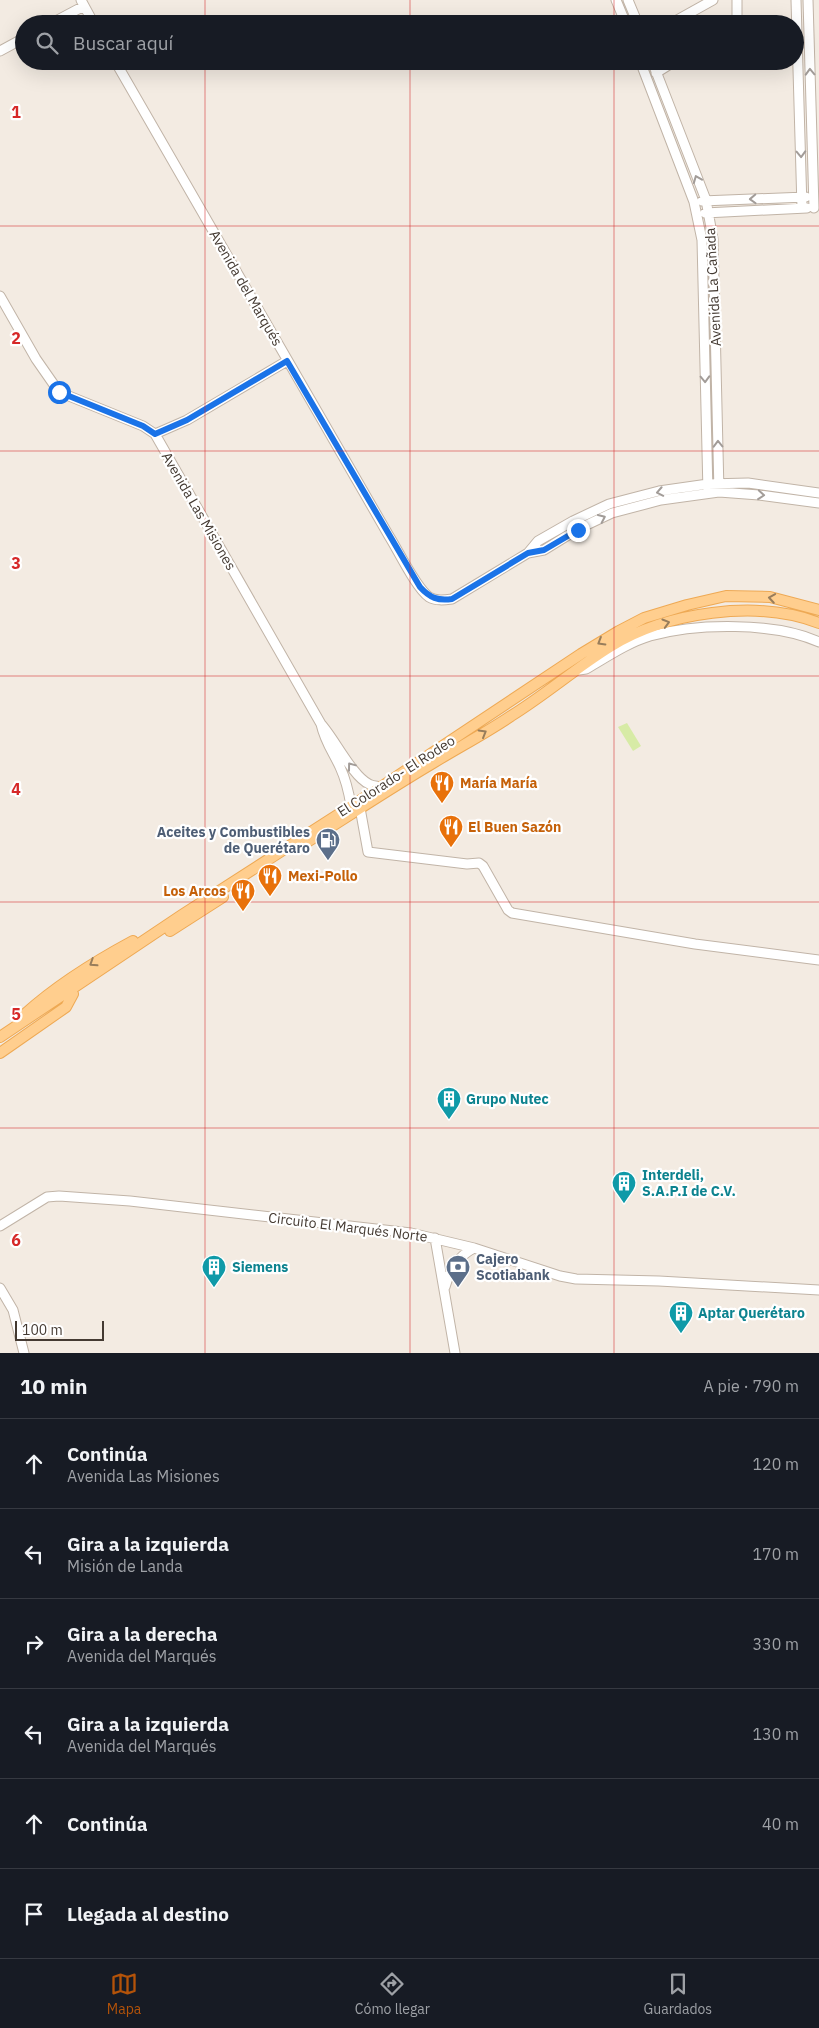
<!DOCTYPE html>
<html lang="es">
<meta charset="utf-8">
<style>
body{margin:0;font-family:"IBM Plex Sans",sans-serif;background:#242831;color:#f1f3f6}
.scale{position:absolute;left:15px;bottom:12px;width:89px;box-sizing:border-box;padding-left:5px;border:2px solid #443a32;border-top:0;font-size:14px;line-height:18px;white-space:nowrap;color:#443a32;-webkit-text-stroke:4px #fff;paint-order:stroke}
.stop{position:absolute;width:15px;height:15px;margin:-11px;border:4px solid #1a73e8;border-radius:50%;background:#fff}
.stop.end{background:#1a73e8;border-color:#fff;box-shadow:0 1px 5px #0008}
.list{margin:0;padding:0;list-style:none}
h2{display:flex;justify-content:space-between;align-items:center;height:65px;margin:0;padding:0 20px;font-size:21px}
h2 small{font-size:16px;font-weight:400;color:#9ea1a6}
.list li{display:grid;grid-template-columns:32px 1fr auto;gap:15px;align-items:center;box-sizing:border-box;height:90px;padding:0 20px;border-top:1px solid #363941}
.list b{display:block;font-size:19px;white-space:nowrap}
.list p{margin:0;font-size:16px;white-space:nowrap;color:#9ea1a6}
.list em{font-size:16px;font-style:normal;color:#9ea1a6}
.icon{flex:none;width:28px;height:28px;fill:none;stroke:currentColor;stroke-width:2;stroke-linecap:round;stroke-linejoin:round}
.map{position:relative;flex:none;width:819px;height:1353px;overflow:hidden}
.search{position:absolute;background:#171b24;box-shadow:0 5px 20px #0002;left:15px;right:15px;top:15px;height:55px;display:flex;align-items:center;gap:12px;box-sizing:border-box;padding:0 18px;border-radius:28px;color:#9ea1a6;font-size:19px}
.sheet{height:605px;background:#171b24}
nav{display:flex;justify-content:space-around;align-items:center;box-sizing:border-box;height:70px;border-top:1px solid #363941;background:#171b24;font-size:14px;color:#9ea1a6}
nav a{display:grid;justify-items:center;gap:2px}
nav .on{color:#b45309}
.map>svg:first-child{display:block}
.green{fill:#d7eba6}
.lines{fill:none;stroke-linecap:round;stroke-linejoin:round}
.minor-casing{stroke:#c1b4a7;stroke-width:11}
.major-casing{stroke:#eea954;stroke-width:12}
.minor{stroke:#fff;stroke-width:9}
.major{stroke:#ffce8e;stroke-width:10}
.oneway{stroke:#a29c98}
.oneway2{stroke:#987d5b}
.route{stroke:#1a73e8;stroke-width:6}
.grid{fill:none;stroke:#d62828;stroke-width:1;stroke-opacity:0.55}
.labels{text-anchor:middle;stroke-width:4.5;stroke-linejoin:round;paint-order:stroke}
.street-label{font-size:14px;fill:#443a32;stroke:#fff}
.food-label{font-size:14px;font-weight:bold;fill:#c56008;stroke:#fff;text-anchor:start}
.service-label{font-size:14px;font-weight:bold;fill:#4e5e75;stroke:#fff;text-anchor:end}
.culture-label{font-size:14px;font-weight:bold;fill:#0d838f;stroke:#fff;text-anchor:start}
.grid-label{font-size:16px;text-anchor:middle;font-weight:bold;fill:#d62828;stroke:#fff;stroke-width:4.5;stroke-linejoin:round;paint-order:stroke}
</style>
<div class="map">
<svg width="819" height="1353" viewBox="0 0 819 1353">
<rect width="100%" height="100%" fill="#f3ebe2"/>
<!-- green -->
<path class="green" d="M 627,723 L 641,746 L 633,751 L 618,727 Z"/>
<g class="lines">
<defs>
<path id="minor" d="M 81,0 L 94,24
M 616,0 L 626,24
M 628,0 L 638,24
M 796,0 L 802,208
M 808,0 L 814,208
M 50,24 L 84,6
M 670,24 L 713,0
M 737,24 L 737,0
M 0,51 L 24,38
M 115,61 L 389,536 C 398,550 416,588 429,597 C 436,601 444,600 452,599 L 528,553 L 538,541 L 573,521 L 609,504 L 659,491 L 708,484 L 748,483 L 819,493
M 640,61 L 694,202 L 702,240 L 708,493
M 652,61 L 706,200 L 713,239 L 719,492
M 656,73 L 675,61
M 702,201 L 806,197
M 705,213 L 807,208
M 0,296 L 36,359 L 59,392 L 143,426 L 155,434 L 321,724 C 334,738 353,777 369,784 C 372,786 377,786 381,787
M 155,434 L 187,420 L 287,361
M 528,553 L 544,550 L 578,529 L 612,513 L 661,500 L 719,492 L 759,495 L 819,503
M 579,670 L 586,669 C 607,657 627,643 650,636 C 697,623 775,622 819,642
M 321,724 C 325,742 333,752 340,767 C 346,780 349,793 351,806
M 360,808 L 368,852 L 467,864 L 479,863 L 483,866 L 508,910 L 512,913 L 695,944 L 819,960
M 0,1226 L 47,1197 L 59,1196 L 130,1201 L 411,1233 L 474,1248 L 560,1276 L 576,1279 L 659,1281 L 819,1290
M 435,1238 L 455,1353
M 445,1287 C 450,1270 457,1257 474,1248
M 0,1288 L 13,1310 L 24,1353"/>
<path id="major" d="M 304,844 C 347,817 389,789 433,763 C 459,747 486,733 511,716 C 545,695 576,668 610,647 C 666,612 757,599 819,623
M 170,931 L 223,897
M 25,1014 C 57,985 94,962 133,941
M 0,1037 L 182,915 L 381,787 L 581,654 L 619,631 L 644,618 L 687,605 L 726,596 L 770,597 L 819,610
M 0,1053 L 66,1007 L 73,994"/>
</defs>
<!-- minor casing -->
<use href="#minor" class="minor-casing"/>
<!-- major casing -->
<use href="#major" class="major-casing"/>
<!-- minor -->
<use href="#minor" class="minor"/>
<!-- major -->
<use href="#major" class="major"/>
</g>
<!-- one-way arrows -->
<defs><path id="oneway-chevron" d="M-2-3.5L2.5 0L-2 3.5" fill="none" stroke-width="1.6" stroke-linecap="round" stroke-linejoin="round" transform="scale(1.25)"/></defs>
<g class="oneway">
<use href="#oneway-chevron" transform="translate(810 72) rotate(-92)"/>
<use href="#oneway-chevron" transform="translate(801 154) rotate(88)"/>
<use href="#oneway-chevron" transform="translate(697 179) rotate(-112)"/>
<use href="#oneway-chevron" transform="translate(753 199) rotate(178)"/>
<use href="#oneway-chevron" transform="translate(705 379) rotate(88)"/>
<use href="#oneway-chevron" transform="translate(718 444) rotate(-91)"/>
<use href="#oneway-chevron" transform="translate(660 492) rotate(169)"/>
<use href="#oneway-chevron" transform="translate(761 495) rotate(5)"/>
<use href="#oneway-chevron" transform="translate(602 518) rotate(-25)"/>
<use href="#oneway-chevron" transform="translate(351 766) rotate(-127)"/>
</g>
<g class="oneway2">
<use href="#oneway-chevron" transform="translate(772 598) rotate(-171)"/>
<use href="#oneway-chevron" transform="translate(666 623) rotate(-16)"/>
<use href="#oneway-chevron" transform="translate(601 642) rotate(149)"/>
<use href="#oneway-chevron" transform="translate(483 733) rotate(-30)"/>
<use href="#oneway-chevron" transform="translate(93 963) rotate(147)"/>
</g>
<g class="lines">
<!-- route -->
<path class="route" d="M 59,392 L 143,426 L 155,434 L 187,420 L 287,361 L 420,587 C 430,598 438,601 452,599 L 528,553 L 544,550 L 578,530"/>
</g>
<!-- grid -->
<path class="grid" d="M 205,0 L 205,24M 410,0 L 410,24M 614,0 L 614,24M 205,61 L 205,1353M 410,61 L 410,1353M 614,61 L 614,1353M 0,226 L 819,226M 0,451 L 819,451M 0,676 L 819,676M 0,902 L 819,902M 0,1128 L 819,1128"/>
<!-- icons -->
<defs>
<symbol id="restaurant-pin" viewBox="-11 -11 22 30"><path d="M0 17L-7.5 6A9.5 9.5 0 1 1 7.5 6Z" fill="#e8710a" stroke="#fff"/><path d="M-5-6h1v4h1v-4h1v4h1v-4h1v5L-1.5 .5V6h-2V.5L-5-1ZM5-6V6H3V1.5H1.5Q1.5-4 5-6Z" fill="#fff"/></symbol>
<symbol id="fuel-pin" viewBox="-11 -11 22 30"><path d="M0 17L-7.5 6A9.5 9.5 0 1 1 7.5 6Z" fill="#5c6f8a" stroke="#fff"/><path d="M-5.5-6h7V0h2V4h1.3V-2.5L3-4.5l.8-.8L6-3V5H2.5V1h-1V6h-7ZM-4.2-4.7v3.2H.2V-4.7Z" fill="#fff"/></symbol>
<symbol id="building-pin" viewBox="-11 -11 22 30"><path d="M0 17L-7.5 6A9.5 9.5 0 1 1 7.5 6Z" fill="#0f9aa8" stroke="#fff"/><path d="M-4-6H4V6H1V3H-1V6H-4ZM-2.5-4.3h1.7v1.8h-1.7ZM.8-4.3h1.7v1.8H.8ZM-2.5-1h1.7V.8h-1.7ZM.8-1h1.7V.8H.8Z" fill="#fff"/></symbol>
<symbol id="bank-pin" viewBox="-11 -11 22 30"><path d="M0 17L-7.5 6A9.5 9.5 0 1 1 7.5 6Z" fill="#5c6f8a" stroke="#fff"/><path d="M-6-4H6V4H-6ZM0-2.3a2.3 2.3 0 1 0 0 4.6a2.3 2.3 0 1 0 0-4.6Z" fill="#fff"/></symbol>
</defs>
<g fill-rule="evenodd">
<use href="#restaurant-pin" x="428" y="769" width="28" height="38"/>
<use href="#restaurant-pin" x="437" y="813" width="28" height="38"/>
<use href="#fuel-pin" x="314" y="826" width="28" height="38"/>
<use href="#restaurant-pin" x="256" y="862" width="28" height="38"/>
<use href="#restaurant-pin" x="229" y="877" width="28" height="38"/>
<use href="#building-pin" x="435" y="1085" width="28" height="38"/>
<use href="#building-pin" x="610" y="1169" width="28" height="38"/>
<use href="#building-pin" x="200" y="1253" width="28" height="38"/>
<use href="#bank-pin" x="444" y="1253" width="28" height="38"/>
<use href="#building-pin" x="667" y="1299" width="28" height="38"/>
</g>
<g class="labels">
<!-- street labels -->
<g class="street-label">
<text transform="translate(713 287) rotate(-93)" y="5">Avenida La Cañada</text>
<text transform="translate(246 288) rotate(60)" y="5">Avenida del Marqués</text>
<text transform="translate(199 511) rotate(60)" y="5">Avenida Las Misiones</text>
<text transform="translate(396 776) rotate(-33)" y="5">El Colorado- El Rodeo</text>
<text transform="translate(348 1227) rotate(7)" y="5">Circuito El Marqués Norte</text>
</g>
<!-- food labels -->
<g class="food-label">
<text x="460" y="788">María María</text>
<text x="468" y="832">El Buen Sazón</text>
<text x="288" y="881">Mexi-Pollo</text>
<text x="226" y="896" text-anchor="end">Los Arcos</text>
</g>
<!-- service labels -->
<g class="service-label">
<text x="310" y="837">Aceites y Combustibles<tspan x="310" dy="16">de Querétaro</tspan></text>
<text x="476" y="1264" text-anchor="start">Cajero<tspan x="476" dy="16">Scotiabank</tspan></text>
</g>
<!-- culture labels -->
<g class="culture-label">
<text x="466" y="1104">Grupo Nutec</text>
<text x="642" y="1180">Interdeli,<tspan x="642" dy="16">S.A.P.I de C.V.</tspan></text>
<text x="232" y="1272">Siemens</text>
<text x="698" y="1318">Aptar Querétaro</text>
</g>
</g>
<g class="grid-label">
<text x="16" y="118">1</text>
<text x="16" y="344">2</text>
<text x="16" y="569">3</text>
<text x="16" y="795">4</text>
<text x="16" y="1020">5</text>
<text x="16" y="1246">6</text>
</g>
</svg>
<div class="scale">100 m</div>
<div class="stop" style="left:59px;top:392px"></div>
<div class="stop end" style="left:578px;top:530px"></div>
<div class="search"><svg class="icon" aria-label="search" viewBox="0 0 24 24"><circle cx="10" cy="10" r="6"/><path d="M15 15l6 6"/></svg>Buscar aquí</div>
</div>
<section class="sheet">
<h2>10 min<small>A pie · 790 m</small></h2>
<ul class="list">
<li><svg class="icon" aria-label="ahead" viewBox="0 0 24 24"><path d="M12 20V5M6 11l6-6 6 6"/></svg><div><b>Continúa</b><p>Avenida Las Misiones</p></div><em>120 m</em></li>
<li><svg class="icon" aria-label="left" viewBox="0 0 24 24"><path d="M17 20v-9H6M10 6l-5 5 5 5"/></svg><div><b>Gira a la izquierda</b><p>Misión de Landa</p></div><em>170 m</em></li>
<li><svg class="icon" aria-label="right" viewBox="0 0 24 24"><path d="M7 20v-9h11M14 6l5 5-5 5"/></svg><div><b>Gira a la derecha</b><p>Avenida del Marqués</p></div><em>330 m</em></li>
<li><svg class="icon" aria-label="left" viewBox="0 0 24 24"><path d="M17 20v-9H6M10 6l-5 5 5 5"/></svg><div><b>Gira a la izquierda</b><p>Avenida del Marqués</p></div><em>130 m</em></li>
<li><svg class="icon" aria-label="ahead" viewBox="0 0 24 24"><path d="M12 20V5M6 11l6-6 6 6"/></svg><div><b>Continúa</b></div><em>40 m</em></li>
<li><svg class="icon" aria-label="arrive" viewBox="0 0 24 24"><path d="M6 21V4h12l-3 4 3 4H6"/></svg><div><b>Llegada al destino</b></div></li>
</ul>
</section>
<nav>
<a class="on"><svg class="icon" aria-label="map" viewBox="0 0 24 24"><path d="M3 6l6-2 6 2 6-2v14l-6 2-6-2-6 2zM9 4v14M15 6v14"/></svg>Mapa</a>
<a><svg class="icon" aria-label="directions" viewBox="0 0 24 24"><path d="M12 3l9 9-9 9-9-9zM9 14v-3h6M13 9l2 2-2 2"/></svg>Cómo llegar</a>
<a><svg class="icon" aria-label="saved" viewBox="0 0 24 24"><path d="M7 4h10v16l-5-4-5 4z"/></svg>Guardados</a>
</nav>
